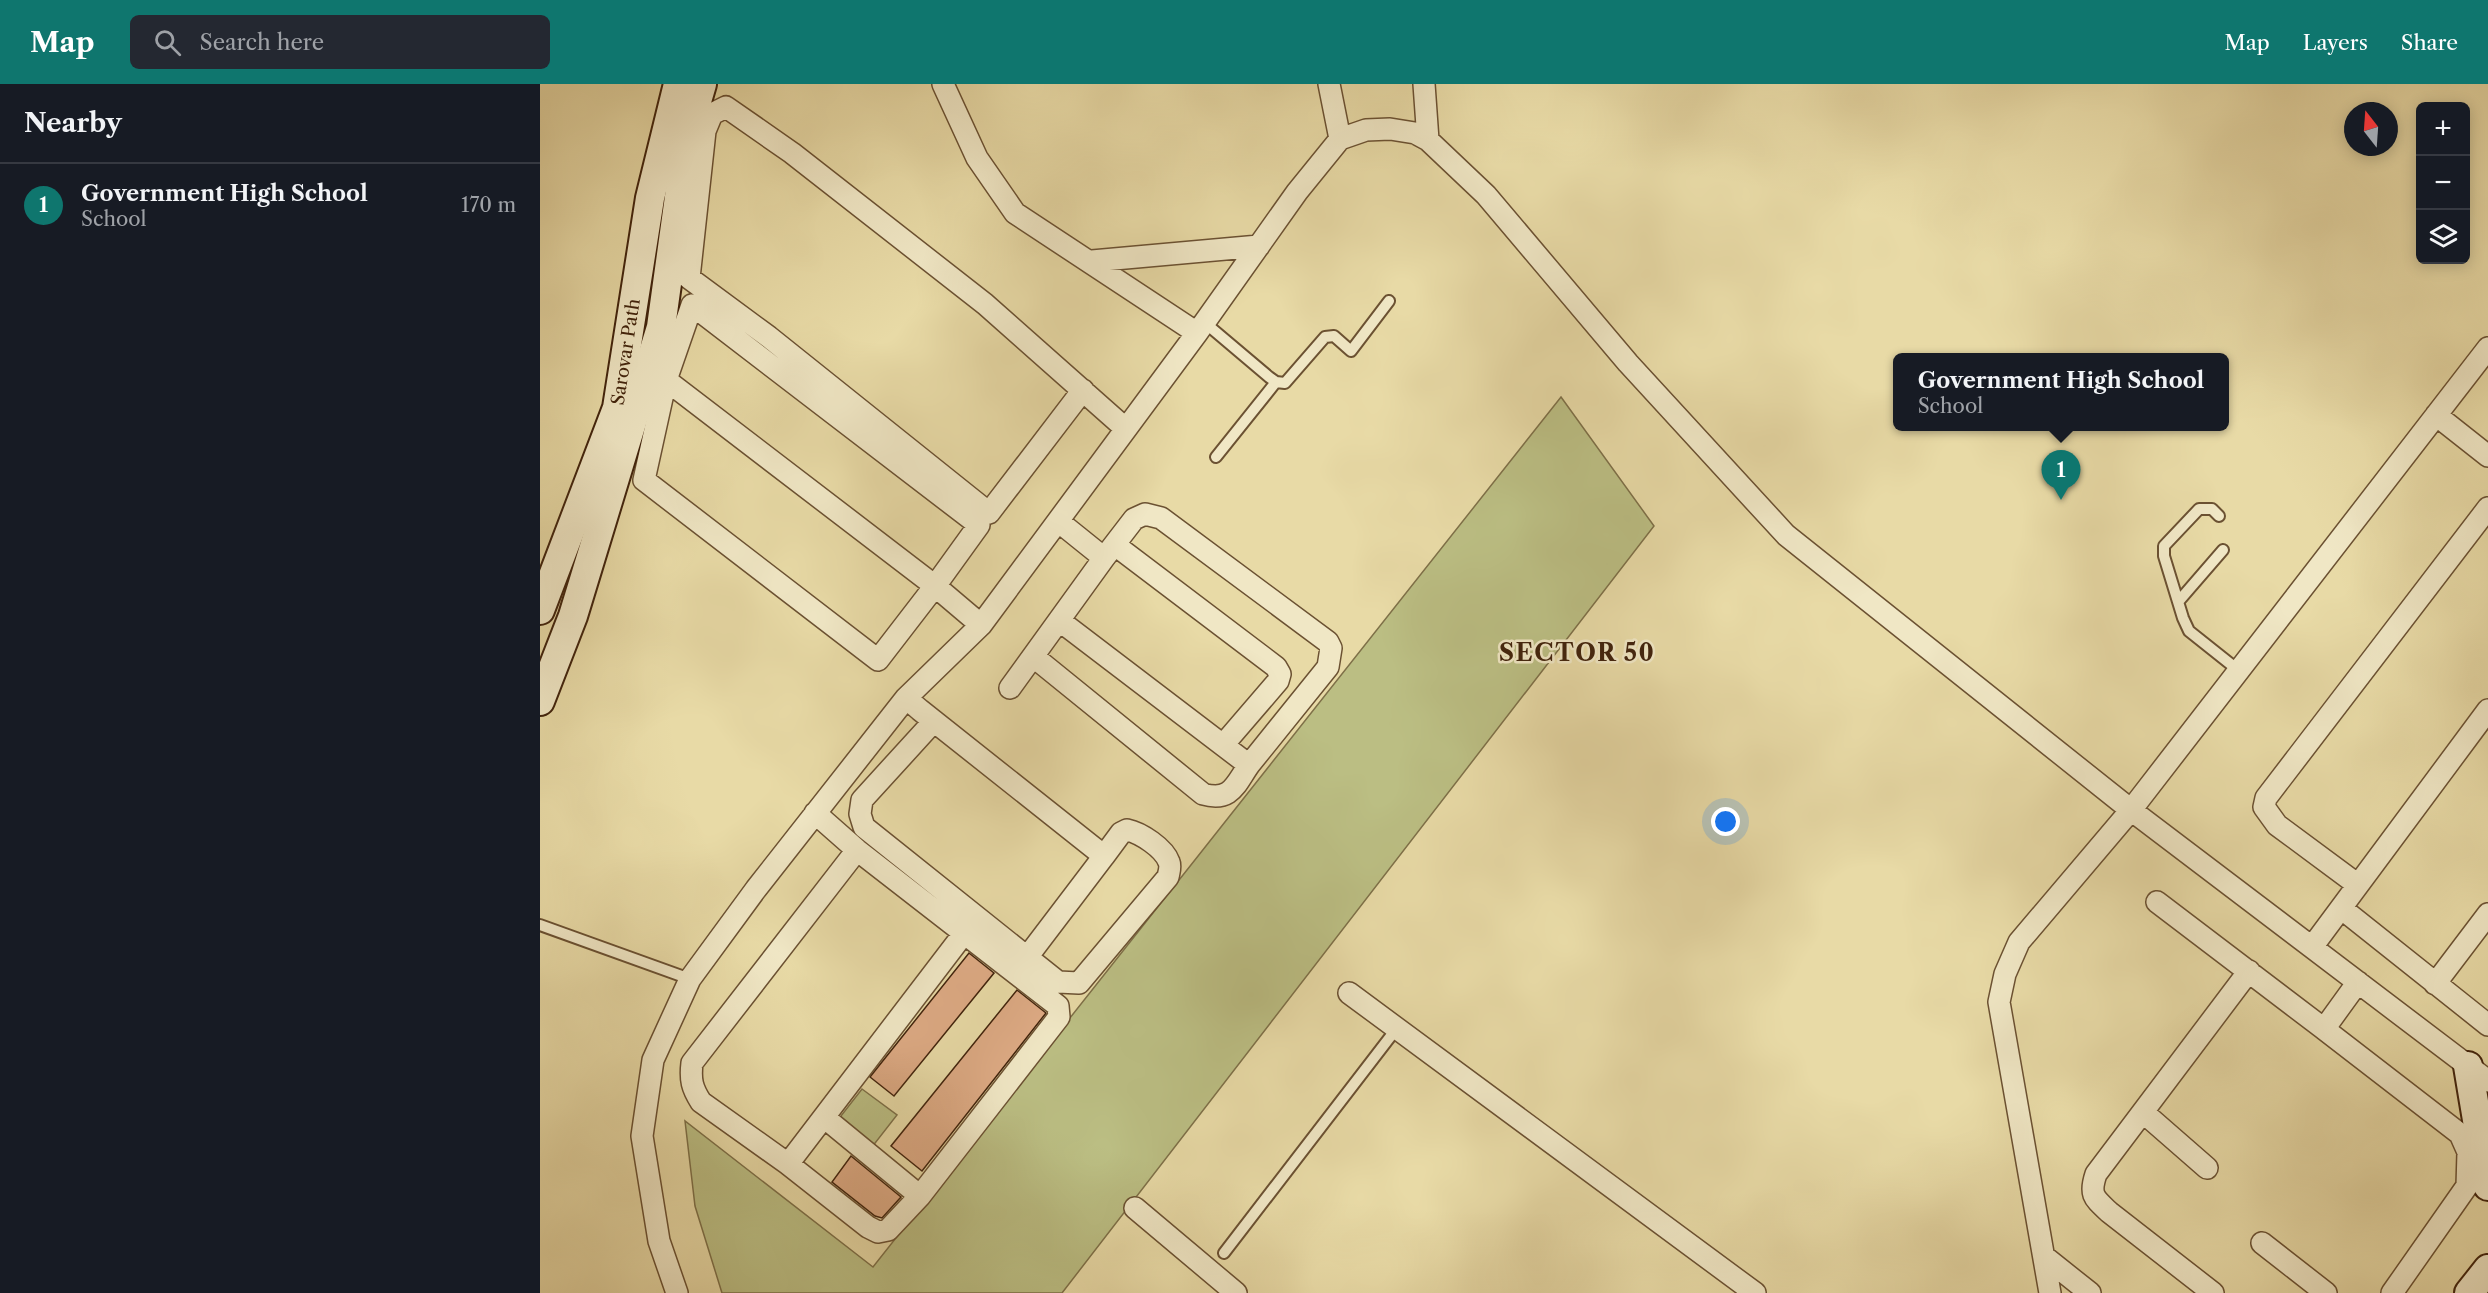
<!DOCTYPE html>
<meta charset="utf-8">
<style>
body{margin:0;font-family:"Libre Caslon Text",serif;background:#242831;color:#f1f3f6}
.controls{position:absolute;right:18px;top:18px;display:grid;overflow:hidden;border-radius:9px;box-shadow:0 3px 15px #0003}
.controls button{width:54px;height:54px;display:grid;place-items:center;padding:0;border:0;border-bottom:2px solid #363941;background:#171b24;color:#f1f3f6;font:30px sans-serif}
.compass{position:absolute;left:1804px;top:18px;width:54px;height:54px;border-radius:50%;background:#171b24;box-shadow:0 3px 15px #0003;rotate:343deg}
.you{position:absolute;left:1186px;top:738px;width:21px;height:21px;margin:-15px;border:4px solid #fff;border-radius:50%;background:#1a73e8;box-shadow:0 0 0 9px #1a73e833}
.badge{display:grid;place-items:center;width:39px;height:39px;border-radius:50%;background:#0f766e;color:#fff;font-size:20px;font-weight:700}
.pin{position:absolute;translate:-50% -50px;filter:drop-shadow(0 2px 3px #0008)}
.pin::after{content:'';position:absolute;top:32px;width:21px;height:18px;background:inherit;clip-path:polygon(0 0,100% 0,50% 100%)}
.popup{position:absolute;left:1353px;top:269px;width:336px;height:78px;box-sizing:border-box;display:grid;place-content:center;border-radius:9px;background:#171b24;filter:drop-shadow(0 2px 4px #0005);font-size:20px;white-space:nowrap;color:#9ea1a6}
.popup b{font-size:22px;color:#f1f3f6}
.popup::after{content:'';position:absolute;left:50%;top:100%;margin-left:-12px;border:12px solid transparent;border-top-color:#171b24}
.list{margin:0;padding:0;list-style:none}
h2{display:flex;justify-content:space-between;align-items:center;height:78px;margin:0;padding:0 24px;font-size:26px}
h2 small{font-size:20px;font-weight:400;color:#9ea1a6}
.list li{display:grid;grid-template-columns:39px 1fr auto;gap:18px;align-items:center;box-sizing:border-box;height:84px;padding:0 24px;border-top:2px solid #363941}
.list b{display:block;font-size:22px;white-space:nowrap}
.list p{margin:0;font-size:20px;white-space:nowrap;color:#9ea1a6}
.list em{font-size:20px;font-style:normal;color:#9ea1a6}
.icon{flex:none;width:33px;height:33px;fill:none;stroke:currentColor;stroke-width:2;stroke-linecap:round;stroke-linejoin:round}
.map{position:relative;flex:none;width:1948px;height:1209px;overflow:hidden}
header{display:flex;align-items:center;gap:36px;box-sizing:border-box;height:84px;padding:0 30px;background:#0f766e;color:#fff}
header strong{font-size:28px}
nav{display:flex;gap:33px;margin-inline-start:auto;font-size:21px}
.search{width:420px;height:54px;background:#242831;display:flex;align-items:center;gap:15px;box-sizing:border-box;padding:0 21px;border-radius:9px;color:#9ea1a6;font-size:22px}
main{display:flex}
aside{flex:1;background:#171b24}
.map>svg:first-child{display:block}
.green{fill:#bbbe83;stroke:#7e7048;stroke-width:1.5}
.building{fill:#ddaa84;stroke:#41230c;stroke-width:1.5}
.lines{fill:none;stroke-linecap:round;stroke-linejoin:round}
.lane-casing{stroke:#6b5132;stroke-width:14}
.street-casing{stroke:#6b5132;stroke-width:24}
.secondary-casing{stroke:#41230c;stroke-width:32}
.lane{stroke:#f0e7c5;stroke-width:10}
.street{stroke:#f0e7c5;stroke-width:21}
.secondary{stroke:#f0e7c5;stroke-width:28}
.labels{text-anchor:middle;stroke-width:5;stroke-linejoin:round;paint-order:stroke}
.street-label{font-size:18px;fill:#41230c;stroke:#f0e7c5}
.district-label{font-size:24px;font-weight:bold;letter-spacing:1.5px;fill:#41230c;stroke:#f0e7c5}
</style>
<header>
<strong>Map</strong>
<div class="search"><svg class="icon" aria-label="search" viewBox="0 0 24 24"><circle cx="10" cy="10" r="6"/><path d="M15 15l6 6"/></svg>Search here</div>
<nav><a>Map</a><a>Layers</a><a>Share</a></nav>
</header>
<main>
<aside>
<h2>Nearby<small></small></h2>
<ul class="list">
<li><span class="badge">1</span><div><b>Government High School</b><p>School</p></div><em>170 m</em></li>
</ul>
</aside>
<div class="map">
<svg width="1948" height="1209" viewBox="0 0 1948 1209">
<rect width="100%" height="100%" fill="#e8daa6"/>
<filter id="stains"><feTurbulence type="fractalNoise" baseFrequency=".00333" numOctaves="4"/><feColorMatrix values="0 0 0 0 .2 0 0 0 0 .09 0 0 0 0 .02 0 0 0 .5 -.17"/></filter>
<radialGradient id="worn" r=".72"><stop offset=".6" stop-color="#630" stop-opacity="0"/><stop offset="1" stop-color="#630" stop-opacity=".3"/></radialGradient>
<!-- green -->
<path class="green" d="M 1021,313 L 1114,442 L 522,1209 L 182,1209 L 155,1122 L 145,1037 L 333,1183 Z
M 322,1005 L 357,1031 L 332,1063 L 297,1037 Z"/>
<!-- building -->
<path class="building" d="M 429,869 L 454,889 L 354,1012 L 330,993 Z
M 477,906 L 506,929 L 382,1087 L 351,1062 Z
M 311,1072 L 361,1113 L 342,1134 L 335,1132 L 292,1098 Z"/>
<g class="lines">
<defs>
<path id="lane" d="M 664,238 L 729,293 L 736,298 L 745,299 L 785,253 L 794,252 L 811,267 L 849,217
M 676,373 L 736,298
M 1679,432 L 1672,425 L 1659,425 L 1624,462 L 1624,472 L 1643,534 L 1649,547 L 1698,586
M 1638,518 L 1683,466
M 0,841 L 150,895
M 684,1169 L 857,944"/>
<path id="street" d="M 403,0 L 437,74 L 475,129 L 657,249
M 789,0 L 800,55
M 884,0 L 888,56
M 552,177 L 719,162
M 126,296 L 395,502 L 439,441 L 152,221 L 126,296 L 104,396 L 338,576 L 395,502 L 441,541
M 543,306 L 449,429 L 229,253 L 149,194 L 165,47 L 172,30 L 186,23 L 252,69 L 445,220 L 586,345
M 1896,331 L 1948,372
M 575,461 L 736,583 L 740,590 L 738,597 L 683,661
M 564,474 L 594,435 L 605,430 L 621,434 L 788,558 L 791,564 L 788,583 L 709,681
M 494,573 L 663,710 C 691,718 695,701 709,681 L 520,537
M 470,604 L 564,474 L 518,437
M 366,614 L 380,626 L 564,772 L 581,749 L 587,746 C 601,749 624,764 629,778 C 631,783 629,788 628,793 L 539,899 L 518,898 L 324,743 L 320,730 L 322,716 L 394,637
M 275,729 L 317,766 L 518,922 L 519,933 L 380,1112 L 348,1146 L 338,1148 L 328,1143 L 248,1080 L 161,1018 C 152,1004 150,996 152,979 L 317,766
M 1818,801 L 1737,741 L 1724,723 L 1726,714 L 1948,424
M 1617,818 L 1784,945 L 1818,898
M 1801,824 L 1948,941
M 1772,863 L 1948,626
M 488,872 L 564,772
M 1895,900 L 1948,830
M 809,909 L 1215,1209
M 1784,945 L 1920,1050 L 1928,1068 L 1927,1102 L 1852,1209
M 1604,1029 L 1667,1084
M 285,1034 L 380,1112
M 248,1080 L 425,848
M 595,1124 L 696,1209
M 1722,1159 L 1786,1209
M 1506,1174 L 1550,1209
M 137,1209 L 119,1157 L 102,1052 L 113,976 L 150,895 L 216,805 L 366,614 L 441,541 L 657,249 L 757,108 L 800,55 L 826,46 L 850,45 L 875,49 L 888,56 L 946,111 L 1088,279 L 1246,451 L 1591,726 L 1948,997
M 1510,1209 L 1459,918 L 1465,890 L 1479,858 L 1591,726 L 1948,264
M 1673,1209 L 1569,1128 C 1554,1114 1549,1111 1556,1090 L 1709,887"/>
<g id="secondary">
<path id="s1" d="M 0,526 L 77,324 L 110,114 L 138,0"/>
<path d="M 0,617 L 33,532 L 121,243 L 148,48 L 162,0"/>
<path d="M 1928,982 L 1948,1102"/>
<path d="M 1929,1209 L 1948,1185"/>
</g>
</defs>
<!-- lane casing -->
<use href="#lane" class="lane-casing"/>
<!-- street casing -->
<use href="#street" class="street-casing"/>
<!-- secondary casing -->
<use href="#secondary" class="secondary-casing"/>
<!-- lane -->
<use href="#lane" class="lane"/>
<!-- street -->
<use href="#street" class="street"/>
<!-- secondary -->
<use href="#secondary" class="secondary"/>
</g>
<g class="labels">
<!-- street labels -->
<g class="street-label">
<text dy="6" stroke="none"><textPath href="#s1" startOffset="273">Sarovar Path</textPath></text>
</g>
<!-- district labels -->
<g class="district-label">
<text x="1037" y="577">SECTOR 50</text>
</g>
</g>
<rect width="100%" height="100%" filter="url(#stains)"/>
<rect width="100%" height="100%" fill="url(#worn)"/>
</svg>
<div class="controls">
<button>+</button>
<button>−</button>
<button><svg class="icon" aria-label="layers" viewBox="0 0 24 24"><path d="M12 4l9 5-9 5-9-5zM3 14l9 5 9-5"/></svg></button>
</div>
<svg class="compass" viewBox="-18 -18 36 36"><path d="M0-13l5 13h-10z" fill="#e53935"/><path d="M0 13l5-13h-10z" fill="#9ea1a6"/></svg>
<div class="you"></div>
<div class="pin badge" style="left:1521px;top:416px">1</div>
<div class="popup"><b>Government High School</b>School</div>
</div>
</main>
